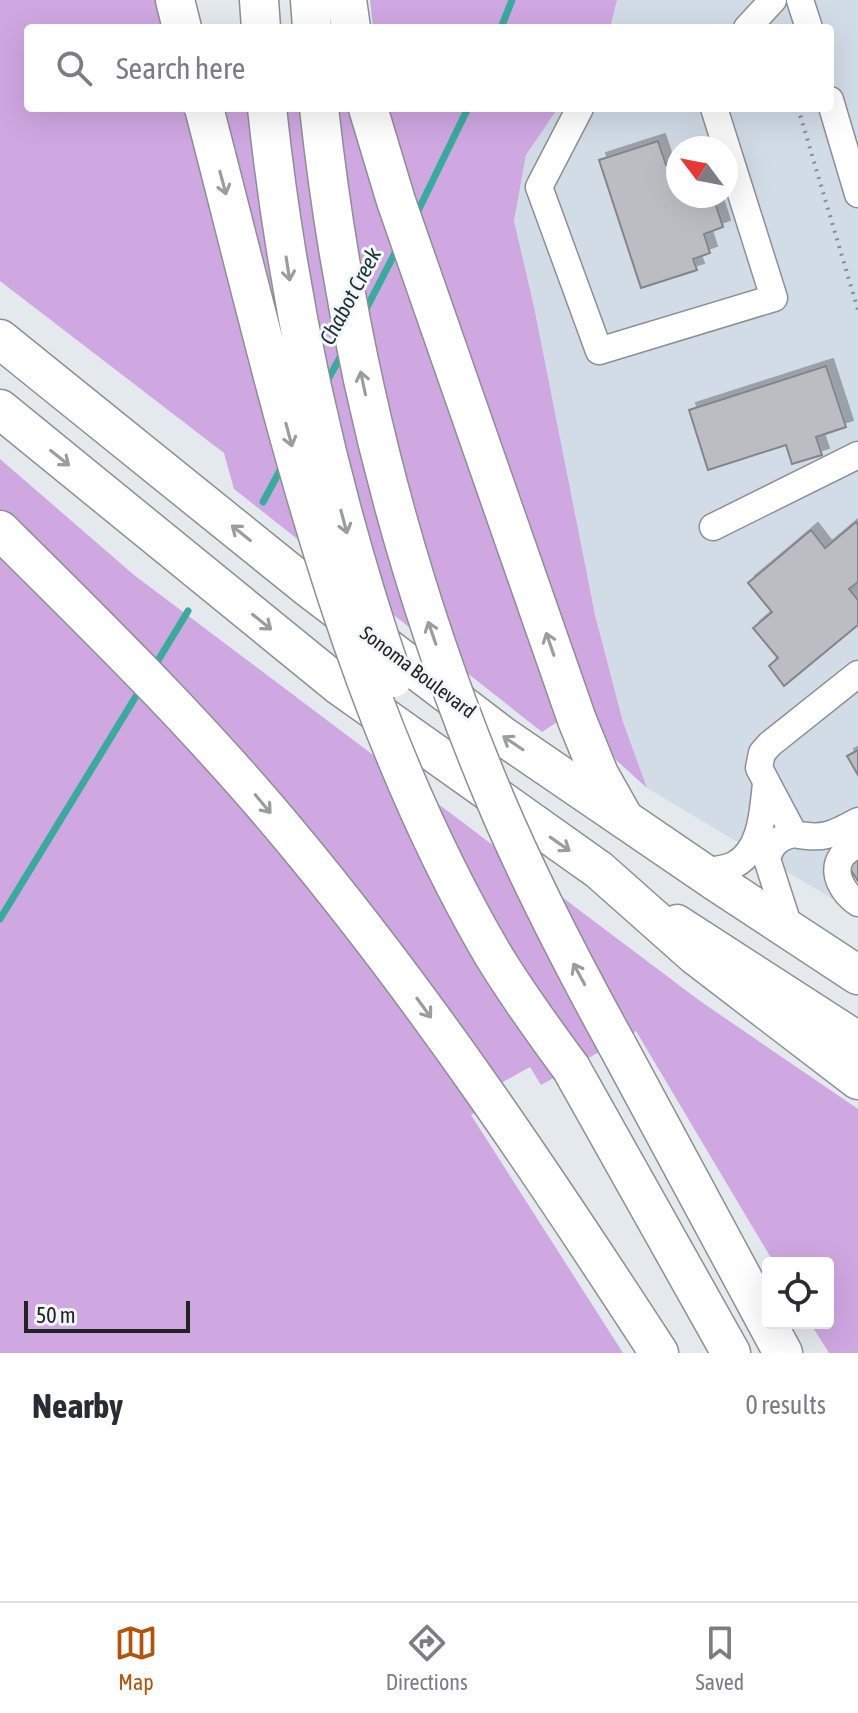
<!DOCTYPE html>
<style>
body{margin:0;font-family:"Asap Condensed",sans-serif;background:#f2f2f3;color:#2b2b33}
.controls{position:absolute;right:24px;bottom:24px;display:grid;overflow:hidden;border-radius:8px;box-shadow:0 8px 32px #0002}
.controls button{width:72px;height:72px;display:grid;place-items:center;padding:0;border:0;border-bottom:2px solid #e1e1e2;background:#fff;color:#2b2b33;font:40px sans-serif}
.compass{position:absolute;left:666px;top:136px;width:72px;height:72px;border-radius:50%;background:#fff;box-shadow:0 8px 32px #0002;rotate:302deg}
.scale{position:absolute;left:24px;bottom:20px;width:166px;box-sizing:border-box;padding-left:8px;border:4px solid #212324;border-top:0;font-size:22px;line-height:28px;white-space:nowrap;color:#212324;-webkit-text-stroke:6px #f2f6fb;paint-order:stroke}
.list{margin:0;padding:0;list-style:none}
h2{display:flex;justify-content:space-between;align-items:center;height:104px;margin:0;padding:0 32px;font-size:34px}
h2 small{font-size:26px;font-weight:400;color:#7c7c81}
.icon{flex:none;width:44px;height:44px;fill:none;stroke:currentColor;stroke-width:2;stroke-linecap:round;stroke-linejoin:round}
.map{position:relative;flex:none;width:858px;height:1353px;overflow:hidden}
.search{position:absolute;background:#fff;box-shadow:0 8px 32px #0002;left:24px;right:24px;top:24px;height:88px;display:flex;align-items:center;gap:20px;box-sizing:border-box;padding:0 28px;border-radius:8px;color:#7c7c81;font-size:30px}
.sheet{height:248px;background:#fff}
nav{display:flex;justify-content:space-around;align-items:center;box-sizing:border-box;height:112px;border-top:2px solid #e1e1e2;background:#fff;font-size:22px;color:#7c7c81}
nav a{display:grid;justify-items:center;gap:4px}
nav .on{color:#b45309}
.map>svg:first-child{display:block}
.built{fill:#d2dce7;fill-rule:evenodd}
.green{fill:#cfa7e1}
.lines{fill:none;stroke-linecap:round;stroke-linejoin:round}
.stream{stroke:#39ab9d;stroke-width:7}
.building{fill:#bcbdc3;stroke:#84848a;stroke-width:2;filter:url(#shadow)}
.minor-casing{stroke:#8c9094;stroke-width:29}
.major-casing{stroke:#8c9094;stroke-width:37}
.highway-casing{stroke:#8c9094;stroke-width:41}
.path{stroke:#8a8e91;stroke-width:4;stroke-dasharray:2 6;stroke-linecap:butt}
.minor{stroke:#fff;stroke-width:26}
.major{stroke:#fff;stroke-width:34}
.highway{stroke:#fff;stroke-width:38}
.highway-bridge-casing{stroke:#8c9094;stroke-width:41;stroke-linecap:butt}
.highway-bridge{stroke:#fff;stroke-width:38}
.oneway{stroke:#9b9c9c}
.labels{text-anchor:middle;stroke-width:6;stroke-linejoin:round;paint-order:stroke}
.street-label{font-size:20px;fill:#212324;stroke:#f2f6fb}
.water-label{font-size:22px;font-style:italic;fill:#1a332f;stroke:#f2f6fb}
</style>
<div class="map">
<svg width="858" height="1353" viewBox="0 0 858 1353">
<defs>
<filter id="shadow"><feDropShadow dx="7" dy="-7" stdDeviation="0" flood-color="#0004"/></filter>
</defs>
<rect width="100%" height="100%" fill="#e4e9ee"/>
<!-- built -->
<path class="built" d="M 617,0 L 858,0 L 858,914 L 647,788 L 623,723 L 595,615 L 514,221 L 526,155 L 558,108 L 830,108 L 830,28 L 610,28 ZM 678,148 L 726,148 L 726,196 L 678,196 Z"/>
<!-- green -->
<path class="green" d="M 0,0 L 157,0 L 164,28 L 28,28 L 28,108 L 558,108 L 526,155 L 514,221 L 534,307 L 595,615 L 623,722 L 647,788 L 616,760 L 593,725 L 562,719 L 542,732 L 234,489 L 224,453 L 0,281 Z
M 370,0 L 617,0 L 610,28 L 373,28 Z
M 0,459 L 134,575 L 700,1001 L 858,1109 L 858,1353 L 829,1353 L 810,1323 L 828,1323 L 828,1263 L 774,1263 L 636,1031 L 541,1085 L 530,1067 L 494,1087 L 492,1103 L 471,1115 L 623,1353 L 0,1353 Z"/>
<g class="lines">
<!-- stream -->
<path class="stream" d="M 501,28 L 512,0
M 415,217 L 468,108
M 364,313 L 397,249
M 326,383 L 343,352
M 263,502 L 283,465
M 154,667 L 188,611
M 0,919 L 141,688"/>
</g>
<!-- building -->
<path class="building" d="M 658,141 L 666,165 L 678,161 L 678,196 L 713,196 L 723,227 L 704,234 L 710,253 L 693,259 L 697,270 L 641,288 L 599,160 Z
M 826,366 L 846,427 L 816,437 L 822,455 L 792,464 L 786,445 L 708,470 L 689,410 Z
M 856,522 L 858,525 L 858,582 L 849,589 L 858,600 L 858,625 L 784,686 L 769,666 L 778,658 L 753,628 L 772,612 L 748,583 L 811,530 L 825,548 Z
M 858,750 L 858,775 L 847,756 Z
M 858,848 L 858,881 L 843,858 Z"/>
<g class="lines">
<defs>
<path id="minor" d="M 800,0 L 809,28
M 747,28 L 773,0
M 830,100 L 858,194
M 580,108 L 539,187 L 599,351 L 774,298 L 714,108
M 713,527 L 858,455
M 794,834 L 759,768 L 762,753 L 770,744 L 858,674
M 794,834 C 824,840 832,835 858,821
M 858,844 C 853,847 845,852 842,856 C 830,873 844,894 858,903
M 702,872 C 712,870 724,870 734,865 C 762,851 763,810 766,783
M 790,930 L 767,859 C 771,844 779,837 794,834"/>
<path id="major" d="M 677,922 L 858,1039"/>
<path id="highway" d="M 175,0 L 182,28
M 259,0 L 261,28
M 310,0 L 312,28
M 347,0 L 351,28
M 368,108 L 396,201 L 577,720 L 599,774 L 621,813
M 0,339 L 310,589 L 504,737 L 718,883 L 858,975
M 0,409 L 340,686 L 599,870 L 696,956 L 858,1080
M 0,530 C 100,629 201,728 291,837 C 426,999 544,1176 659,1353
M 616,1043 L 783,1353
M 571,1068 L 731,1353"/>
</defs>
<!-- minor casing -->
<use href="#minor" class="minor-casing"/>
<!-- major casing -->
<use href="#major" class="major-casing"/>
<!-- highway casing -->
<use href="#highway" class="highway-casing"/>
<!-- path -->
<path class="path" d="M 798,108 L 858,310"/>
<!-- minor -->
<use href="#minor" class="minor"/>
<!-- major -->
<use href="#major" class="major"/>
<!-- highway -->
<use href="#highway" class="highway"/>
<defs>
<path id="highway-bridge" d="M 204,108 C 279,395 341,694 492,953 C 516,993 543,1030 571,1068
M 267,108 C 288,305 329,491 393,678
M 319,108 C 345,346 402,578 495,799 C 530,882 572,963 616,1043"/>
</defs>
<!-- highway-bridge casing -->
<use href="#highway-bridge" class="highway-bridge-casing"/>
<!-- highway-bridge -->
<use href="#highway-bridge" class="highway-bridge"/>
</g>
<!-- one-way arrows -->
<defs><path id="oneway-shaft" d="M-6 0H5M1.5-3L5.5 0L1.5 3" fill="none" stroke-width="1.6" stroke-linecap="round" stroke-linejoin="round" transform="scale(2)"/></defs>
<g class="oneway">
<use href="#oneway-shaft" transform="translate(223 183) rotate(75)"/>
<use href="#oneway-shaft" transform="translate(288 269) rotate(81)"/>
<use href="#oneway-shaft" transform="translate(363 383) rotate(-102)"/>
<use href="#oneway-shaft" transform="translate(289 435) rotate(75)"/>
<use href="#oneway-shaft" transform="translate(60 458) rotate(39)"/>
<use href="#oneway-shaft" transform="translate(344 522) rotate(75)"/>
<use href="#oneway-shaft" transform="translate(241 533) rotate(-141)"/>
<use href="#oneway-shaft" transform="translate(262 622) rotate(39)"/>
<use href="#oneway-shaft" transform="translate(432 633) rotate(-109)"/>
<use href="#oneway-shaft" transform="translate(550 644) rotate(-109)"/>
<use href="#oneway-shaft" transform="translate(513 743) rotate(-146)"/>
<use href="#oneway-shaft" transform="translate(263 804) rotate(50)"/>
<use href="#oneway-shaft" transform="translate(560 844) rotate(35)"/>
<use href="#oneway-shaft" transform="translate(579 974) rotate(-118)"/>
<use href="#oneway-shaft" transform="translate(424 1008) rotate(54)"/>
</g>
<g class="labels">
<!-- street labels -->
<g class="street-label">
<text transform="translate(418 672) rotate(37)" y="7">Sonoma Boulevard</text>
</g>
<!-- water labels -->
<g class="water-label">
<text transform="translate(350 296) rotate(-62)" y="8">Chabot Creek</text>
</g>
</g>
</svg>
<div class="controls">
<button><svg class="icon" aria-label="locate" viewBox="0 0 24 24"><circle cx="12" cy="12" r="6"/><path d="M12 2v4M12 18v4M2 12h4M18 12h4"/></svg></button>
</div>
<svg class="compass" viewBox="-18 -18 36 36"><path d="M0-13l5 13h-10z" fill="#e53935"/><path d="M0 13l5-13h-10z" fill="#7c7c81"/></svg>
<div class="scale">50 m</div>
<div class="search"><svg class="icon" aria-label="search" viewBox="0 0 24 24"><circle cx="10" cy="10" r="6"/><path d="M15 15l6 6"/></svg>Search here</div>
</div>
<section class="sheet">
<h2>Nearby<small>0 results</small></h2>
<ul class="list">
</ul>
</section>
<nav>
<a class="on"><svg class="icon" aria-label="map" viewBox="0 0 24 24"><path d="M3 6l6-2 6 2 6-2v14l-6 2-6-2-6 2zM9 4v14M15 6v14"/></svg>Map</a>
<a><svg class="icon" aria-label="directions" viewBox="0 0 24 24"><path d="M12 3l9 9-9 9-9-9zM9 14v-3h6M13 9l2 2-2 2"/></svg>Directions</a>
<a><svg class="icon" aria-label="saved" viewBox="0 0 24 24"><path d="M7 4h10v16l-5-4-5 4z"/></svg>Saved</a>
</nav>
